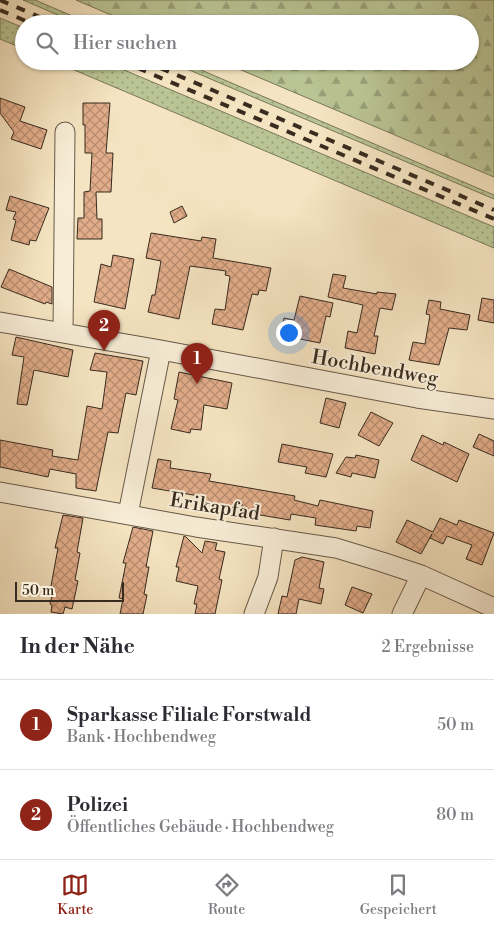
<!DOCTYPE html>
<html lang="de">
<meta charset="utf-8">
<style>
body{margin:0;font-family:"Libre Bodoni",serif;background:#f2f2f3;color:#2b2b33}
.scale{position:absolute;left:15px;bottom:12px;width:109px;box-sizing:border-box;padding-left:5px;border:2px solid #382b1f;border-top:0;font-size:14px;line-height:18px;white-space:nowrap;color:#382b1f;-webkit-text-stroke:4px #f8edd7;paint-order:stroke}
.you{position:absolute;left:288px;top:332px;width:18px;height:18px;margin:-12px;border:4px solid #fff;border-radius:50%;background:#1a73e8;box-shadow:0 0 0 8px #1a73e833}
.badge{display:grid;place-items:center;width:32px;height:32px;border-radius:50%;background:#8f2418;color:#fff;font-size:16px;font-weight:700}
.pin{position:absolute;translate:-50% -41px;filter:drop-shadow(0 1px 2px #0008)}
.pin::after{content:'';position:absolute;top:26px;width:18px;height:15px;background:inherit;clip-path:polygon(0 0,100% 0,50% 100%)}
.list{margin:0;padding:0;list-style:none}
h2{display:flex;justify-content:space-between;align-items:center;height:65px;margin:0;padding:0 20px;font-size:21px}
h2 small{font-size:16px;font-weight:400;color:#7c7c81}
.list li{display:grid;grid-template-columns:32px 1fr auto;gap:15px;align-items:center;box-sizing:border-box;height:90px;padding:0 20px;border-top:1px solid #e1e1e2}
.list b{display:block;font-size:19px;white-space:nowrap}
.list p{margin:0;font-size:16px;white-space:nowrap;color:#7c7c81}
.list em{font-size:16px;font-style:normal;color:#7c7c81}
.icon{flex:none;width:28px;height:28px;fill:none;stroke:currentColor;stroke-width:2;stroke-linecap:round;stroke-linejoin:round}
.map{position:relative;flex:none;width:494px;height:614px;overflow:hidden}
.search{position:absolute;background:#fff;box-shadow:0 1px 4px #0004;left:15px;right:15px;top:15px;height:55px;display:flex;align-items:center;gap:12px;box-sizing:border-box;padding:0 18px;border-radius:28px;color:#7c7c81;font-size:19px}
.sheet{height:245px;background:#fff}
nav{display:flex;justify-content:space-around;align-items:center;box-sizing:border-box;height:70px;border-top:1px solid #e1e1e2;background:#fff;font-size:14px;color:#7c7c81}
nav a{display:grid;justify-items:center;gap:2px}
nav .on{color:#8f2418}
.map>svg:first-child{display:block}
.grass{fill:url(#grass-dots);stroke:#79785a}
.forest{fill:url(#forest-firs);stroke:#79785a}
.building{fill:url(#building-cross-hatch);stroke:#382b1f}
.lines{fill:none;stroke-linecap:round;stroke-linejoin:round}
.minor-casing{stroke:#675948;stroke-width:21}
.minor{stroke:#f8edd7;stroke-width:19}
.rail{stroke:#382b1f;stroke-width:4;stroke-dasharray:9 9;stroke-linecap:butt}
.labels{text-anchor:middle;stroke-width:4;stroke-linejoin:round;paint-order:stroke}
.street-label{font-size:20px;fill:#382b1f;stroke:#f8edd7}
</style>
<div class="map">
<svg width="494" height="614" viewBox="0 0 494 614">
<defs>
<pattern id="grass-dots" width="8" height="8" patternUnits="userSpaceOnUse" patternTransform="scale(1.25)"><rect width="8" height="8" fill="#bac494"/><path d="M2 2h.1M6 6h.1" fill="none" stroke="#989f78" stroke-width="1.8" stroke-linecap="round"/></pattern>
<pattern id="forest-firs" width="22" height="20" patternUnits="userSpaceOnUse" patternTransform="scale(1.25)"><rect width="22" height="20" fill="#bac494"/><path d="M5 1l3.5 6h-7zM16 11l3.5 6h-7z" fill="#989f78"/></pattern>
<pattern id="building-cross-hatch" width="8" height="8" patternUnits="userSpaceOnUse" patternTransform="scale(1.25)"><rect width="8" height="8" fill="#e2ad8a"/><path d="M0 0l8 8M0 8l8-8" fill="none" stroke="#b88d70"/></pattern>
</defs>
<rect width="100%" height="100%" fill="#f5e4c1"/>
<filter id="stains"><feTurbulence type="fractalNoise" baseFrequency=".004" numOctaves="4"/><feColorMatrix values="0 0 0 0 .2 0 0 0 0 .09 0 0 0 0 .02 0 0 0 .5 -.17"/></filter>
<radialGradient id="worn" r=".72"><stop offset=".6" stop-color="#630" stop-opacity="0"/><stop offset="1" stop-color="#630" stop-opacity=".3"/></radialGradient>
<!-- grass -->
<path class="grass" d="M 23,0 L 35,0 L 91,24 L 79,24 Z
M 0,18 L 24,28 L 24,49 L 0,39 Z
M 53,61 L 103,61 L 494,227 L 494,248 Z
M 168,61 L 180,61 L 494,195 L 494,199 Z"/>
<!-- forest -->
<path class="forest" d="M 76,0 L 494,0 L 494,177 L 220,61 L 470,61 L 470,24 L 132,24 Z"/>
<!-- building -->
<path class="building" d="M 0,98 L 25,107 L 20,121 L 47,130 L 41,149 L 11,139 L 14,132 L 0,113 Z
M 83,103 L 110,103 L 106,153 L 113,153 L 111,192 L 96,192 L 97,219 L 102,219 L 102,239 L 77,239 L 78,218 L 84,218 L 84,192 L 90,191 L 92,153 L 85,153 L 85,125 L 83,125 Z
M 10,196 L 49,208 L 36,241 L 30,240 L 29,245 L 11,240 L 16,220 L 13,219 L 16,212 L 6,210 Z
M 182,206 L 187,216 L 174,223 L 170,212 Z
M 151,233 L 201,241 L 202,237 L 216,239 L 213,258 L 271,268 L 266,291 L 259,290 L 258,295 L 252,294 L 243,330 L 212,324 L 215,309 L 225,310 L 230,276 L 225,275 L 226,271 L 190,266 L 179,319 L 148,312 L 152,295 L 155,295 L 161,261 L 146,258 Z
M 113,255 L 134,259 L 125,309 L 94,302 L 101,264 L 111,267 Z
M 9,269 L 52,287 L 52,304 L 46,302 L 45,304 L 1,287 Z
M 333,274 L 346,276 L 343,288 L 377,294 L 377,292 L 396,294 L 392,310 L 380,308 L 374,336 L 378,336 L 375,354 L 345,348 L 348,331 L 357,333 L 363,305 L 328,297 Z
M 300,296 L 333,303 L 330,317 L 326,316 L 320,343 L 280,335 L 284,318 L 294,320 Z
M 482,298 L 494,300 L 494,323 L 478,320 Z
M 429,300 L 441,302 L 440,309 L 470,315 L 467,330 L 449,328 L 439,365 L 409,360 L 413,342 L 425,344 L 430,315 L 426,314 Z
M 16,337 L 73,350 L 68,377 L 34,370 L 27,405 L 17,404 L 24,357 L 12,355 Z
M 95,353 L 143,361 L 136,395 L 126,393 L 118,433 L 108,432 L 96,491 L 76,488 L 76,474 L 50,469 L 48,477 L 0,467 L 0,440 L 53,450 L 52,456 L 78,460 L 87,406 L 102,409 L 107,372 L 90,370 Z
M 179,372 L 232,383 L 227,409 L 204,405 L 201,430 L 191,429 L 190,433 L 171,429 L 178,400 L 174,399 Z
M 326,398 L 346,403 L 339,428 L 320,423 Z
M 371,412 L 393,423 L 379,446 L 358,435 Z
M 479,434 L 494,441 L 494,456 L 473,447 Z
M 422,435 L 443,445 L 444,442 L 469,454 L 457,482 L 411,460 Z
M 282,444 L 333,454 L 326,477 L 305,473 L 307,467 L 278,462 Z
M 356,455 L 379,460 L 375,478 L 352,473 L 351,477 L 336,473 L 346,457 L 355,458 Z
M 158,459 L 171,461 L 170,468 L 211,474 L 209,481 L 295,496 L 294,500 L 318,506 L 320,500 L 373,511 L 370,528 L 357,526 L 356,531 L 315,525 L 316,518 L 291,514 L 290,520 L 242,512 L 242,504 L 238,504 L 236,511 L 204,504 L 205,497 L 152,488 Z
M 63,515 L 83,518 L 77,552 L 80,553 L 75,580 L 78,581 L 72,609 L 65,607 L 63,614 L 51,612 L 52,605 L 50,604 L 54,587 L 51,586 L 58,548 L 55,548 Z
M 440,518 L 457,525 L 459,520 L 494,533 L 482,565 L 466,559 L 472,545 L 447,536 L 443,544 L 430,538 L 432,534 L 421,554 L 396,542 L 407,520 L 433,532 Z
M 133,527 L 153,531 L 146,567 L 149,567 L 144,594 L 147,595 L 143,614 L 120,614 L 123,599 L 119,598 L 126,563 L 123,563 Z
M 184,536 L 186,537 L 202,553 L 205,541 L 217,543 L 215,550 L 225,552 L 219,579 L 222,580 L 215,614 L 195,614 L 197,604 L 194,604 L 198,586 L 176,581 L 179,567 L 176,567 Z
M 302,557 L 324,562 L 319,588 L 324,589 L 321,604 L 299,599 L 296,614 L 278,614 L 282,596 L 287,597 L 295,560 Z
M 352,587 L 372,594 L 363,613 L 345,605 Z"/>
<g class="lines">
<defs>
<path id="minor" d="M 0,322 L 161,350 L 417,398 L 494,409
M 63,332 L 65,132
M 0,492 L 196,527 L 336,548 L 382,562 L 421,575 L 494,608
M 128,514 L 161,350
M 254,614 L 268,577 L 274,538
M 402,614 L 421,575"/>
</defs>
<!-- minor casing -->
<use href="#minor" class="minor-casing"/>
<!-- minor -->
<use href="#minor" class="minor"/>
<!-- rail -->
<path class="rail" d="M 0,0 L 56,24
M 0,10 L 33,24
M 121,61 L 494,219
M 144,61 L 494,210"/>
</g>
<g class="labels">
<!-- street labels -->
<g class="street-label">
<text transform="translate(375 367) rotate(10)" y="7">Hochbendweg</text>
<text transform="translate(215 506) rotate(9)" y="7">Erikapfad</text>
</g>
</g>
<rect width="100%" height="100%" filter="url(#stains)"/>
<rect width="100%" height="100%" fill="url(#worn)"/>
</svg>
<div class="scale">50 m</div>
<div class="you"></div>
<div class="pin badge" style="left:197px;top:384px">1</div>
<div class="pin badge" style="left:104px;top:351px">2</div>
<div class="search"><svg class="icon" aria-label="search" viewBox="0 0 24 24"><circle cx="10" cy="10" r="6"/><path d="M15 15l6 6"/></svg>Hier suchen</div>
</div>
<section class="sheet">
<h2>In der Nähe<small>2 Ergebnisse</small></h2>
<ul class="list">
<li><span class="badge">1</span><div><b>Sparkasse Filiale Forstwald</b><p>Bank · Hochbendweg</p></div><em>50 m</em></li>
<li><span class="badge">2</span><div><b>Polizei</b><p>Öffentliches Gebäude · Hochbendweg</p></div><em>80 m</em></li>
</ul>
</section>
<nav>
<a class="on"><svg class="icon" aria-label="map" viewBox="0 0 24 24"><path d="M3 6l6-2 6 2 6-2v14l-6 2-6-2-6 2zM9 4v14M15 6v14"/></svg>Karte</a>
<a><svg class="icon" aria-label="directions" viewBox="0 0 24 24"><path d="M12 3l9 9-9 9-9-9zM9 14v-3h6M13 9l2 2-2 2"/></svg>Route</a>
<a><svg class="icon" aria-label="saved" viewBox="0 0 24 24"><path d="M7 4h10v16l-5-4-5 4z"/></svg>Gespeichert</a>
</nav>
